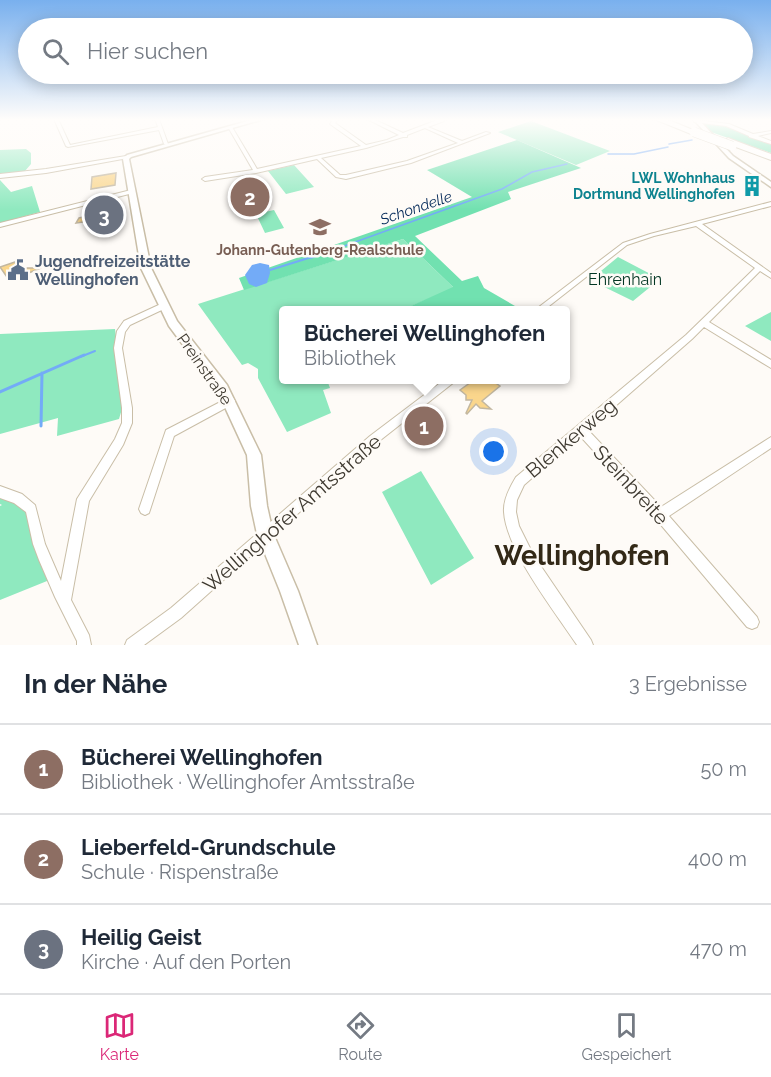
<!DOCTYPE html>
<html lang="de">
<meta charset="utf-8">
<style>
body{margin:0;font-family:Raleway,sans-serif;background:#f6f6f7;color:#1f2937}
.you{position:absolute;left:494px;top:452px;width:21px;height:21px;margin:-15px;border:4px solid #fff;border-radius:50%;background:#1a73e8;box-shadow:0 0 0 9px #1a73e833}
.badge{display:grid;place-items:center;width:39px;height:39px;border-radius:50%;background:#db2777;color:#fff;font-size:20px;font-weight:700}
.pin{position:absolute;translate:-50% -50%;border:3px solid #fff;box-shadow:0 2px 6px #0006}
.popup{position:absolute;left:279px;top:306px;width:291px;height:78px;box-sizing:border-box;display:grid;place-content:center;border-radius:6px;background:#fff;filter:drop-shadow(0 2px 4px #0005);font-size:20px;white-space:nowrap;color:#747a83}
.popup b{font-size:22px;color:#1f2937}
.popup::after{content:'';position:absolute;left:50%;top:100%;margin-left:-12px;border:12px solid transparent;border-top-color:#fff}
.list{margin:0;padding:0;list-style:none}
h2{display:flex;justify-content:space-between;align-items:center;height:78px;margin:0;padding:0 24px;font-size:26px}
h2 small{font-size:20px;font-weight:400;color:#747a83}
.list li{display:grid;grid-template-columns:39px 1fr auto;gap:18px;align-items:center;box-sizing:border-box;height:90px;padding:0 24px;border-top:2px solid #e0e1e3}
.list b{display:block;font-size:22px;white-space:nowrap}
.list p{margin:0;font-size:20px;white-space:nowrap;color:#747a83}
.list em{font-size:20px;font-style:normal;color:#747a83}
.icon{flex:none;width:33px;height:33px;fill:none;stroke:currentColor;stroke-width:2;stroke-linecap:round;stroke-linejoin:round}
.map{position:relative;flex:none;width:771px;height:645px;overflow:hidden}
.search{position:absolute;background:#fff;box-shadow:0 3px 15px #0003;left:18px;right:18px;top:18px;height:66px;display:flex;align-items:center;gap:15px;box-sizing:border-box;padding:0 21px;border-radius:33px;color:#747a83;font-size:22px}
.sheet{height:348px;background:#fff}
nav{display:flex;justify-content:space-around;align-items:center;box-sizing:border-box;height:84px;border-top:2px solid #e0e1e3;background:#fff;font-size:16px;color:#747a83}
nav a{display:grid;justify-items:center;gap:3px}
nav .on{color:#db2777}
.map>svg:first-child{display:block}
.green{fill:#8fe9bf}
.forest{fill:#71e1b0}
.water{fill:#73abf7}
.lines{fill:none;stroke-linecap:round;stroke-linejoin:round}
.stream-far2{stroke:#73abf7;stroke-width:1.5}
.stream-far1{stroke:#73abf7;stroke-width:2}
.stream{stroke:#73abf7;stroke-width:3}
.building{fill:#fad68c;stroke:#c2b7a0;stroke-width:1.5}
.street-casing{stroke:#c9bea7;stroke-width:2}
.secondary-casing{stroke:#c9bea7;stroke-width:3}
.highway-casing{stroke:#c9bea7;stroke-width:2}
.street{fill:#fff;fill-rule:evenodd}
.secondary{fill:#fff;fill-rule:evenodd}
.highway{fill:#fff;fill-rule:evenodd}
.highway-bridge-casing{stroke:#c9bea7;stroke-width:10;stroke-linecap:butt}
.highway-bridge{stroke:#fff;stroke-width:9}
.labels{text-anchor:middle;stroke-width:5;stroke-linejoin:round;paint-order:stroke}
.far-culture-label{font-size:14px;font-weight:bold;fill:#0d838f;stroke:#fefbf7;text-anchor:end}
.far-education-label{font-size:14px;font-weight:bold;fill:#785e54;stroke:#fefbf7}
.far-water-label{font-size:15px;font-style:italic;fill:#062b5a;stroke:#fefbf7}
.service-label{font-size:16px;font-weight:bold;fill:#4e5e75;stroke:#fefbf7;text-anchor:start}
.park-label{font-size:16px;fill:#023623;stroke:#fefbf7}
.street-label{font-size:16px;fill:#3e3930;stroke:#fefbf7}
.near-street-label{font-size:20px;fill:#3e3930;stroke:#fefbf7}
.near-district-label{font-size:27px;font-weight:bold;fill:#332917;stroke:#fefbf7}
</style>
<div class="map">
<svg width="771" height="645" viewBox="0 0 771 645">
<rect width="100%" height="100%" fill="#fefbf7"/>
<!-- green -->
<path class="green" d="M 531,121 L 610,151 L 576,165 L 498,132 Z
M 26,149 L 31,153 L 31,164 L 25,171 L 0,174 L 0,150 Z
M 294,165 L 314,187 L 286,194 L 268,171 Z
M 0,180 L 11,192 L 32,186 L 40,212 L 0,223 Z
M 274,210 L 284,228 L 265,233 L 256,214 Z
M 403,239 L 454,288 L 402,310 L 283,310 L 283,380 L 327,380 L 330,388 L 323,390 L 331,413 L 287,432 L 258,378 L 258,369 L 248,363 L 242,365 L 198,304 Z
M 618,257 L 660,279 L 633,301 L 590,280 Z
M 771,312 L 771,341 L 745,326 Z
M 115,329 L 124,402 L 119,419 L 57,436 L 58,418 L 0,434 L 0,334 Z
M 421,471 L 474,558 L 431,585 L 382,492 Z
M 0,493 L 28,510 L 52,579 L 0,600 L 0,506 L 2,505 L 0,504 Z"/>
<!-- forest -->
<path class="forest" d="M 702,123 L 721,125 L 771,144 L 771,153 L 711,132 Z
M 517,140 L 581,168 L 508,192 L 511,199 L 415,236 L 462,281 L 478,276 L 484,288 L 522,310 L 402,310 L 453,287 L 403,239 L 244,290 L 239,278 L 472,197 L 427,170 Z"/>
<!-- water -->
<path class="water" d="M 260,263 L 269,265 L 270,273 L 267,283 L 256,287 L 249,284 L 245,275 L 252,265 Z"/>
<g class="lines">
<!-- stream-far2 -->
<path class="stream-far2" d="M 669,144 L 692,140
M 608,154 L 634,154 L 668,147
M 311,258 L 502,189 L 532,172 L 567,164"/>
<!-- stream-far1 -->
<path class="stream-far1" d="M 270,270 L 315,256
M 80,357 L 95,351"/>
<!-- stream -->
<path class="stream" d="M 0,392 L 84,355
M 41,426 L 42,373"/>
</g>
<!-- building -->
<path class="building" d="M 116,173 L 115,185 L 91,189 L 92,177 Z
M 116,210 L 117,217 L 76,223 L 79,218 Z
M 15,262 L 18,268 L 41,268 L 21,276 L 19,273 L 7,277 L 0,267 Z
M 474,380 L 491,380 L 500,386 L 482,401 L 491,409 L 480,408 L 476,404 L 467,414 L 466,413 L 472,400 L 466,400 L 466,395 L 460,390 Z"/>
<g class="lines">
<defs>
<path id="street" d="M 54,119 L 58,119 L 70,145 L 158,127 L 155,119 L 159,119 L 168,144 L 166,145 L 164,144 L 159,130 L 68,147 L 66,146 Z
M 333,119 L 338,119 L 335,123 L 366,145 L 387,140 L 399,135 L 367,119 L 373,119 L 403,133 L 440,119 L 444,119 L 444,121 L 428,127 L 462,141 L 486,132 L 490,133 L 411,163 L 346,179 L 336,177 L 317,159 L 256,173 L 205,181 L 202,179 L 205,177 L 253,170 L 228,127 L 230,126 L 232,127 L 257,169 L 361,146 L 330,124 ZM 425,128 L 458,143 L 407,161 L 346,175 L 340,175 L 321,158 L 366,148 L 403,137 L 407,137 L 407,135 Z
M 696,120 L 729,124 L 753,134 L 771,131 L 771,133 L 758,136 L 771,141 L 771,144 L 749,137 L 749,136 L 726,126 L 694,122 L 694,120 Z
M 126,156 L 128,157 L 128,158 L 46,173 L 0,178 L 0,174 L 46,169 Z
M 131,190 L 133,191 L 133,193 L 0,227 L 0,223 Z
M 771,202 L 771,206 L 702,224 L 771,273 L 771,278 L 760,271 L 709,322 L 771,360 L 771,368 L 704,327 L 692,339 L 588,430 L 661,507 L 771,437 L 771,448 L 669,516 L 757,617 L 759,622 L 757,627 L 752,629 L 747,627 L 656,519 L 580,436 L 524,485 L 517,500 L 516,512 L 519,526 L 534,556 L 591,640 L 593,645 L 577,645 C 556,613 506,550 504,512 C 503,500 510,487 516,477 L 686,335 L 755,268 L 696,226 L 654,236 L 627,245 L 544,310 L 535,310 L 623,243 L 650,234 Z
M 163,303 L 167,306 L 166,308 L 130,325 L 125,332 L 122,348 L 132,408 L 132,423 L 123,445 L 89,501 L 71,600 L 89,635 L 91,645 L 77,645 L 77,641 L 55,597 L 39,560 L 33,544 L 26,512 L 14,503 L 0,498 L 0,486 L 22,494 L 35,505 L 45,544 L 61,581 L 77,499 L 115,439 L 122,423 L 122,408 L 114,348 L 117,331 L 124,321 Z
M 444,380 L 455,380 L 453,383 L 378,442 L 181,618 L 144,645 L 125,645 L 127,640 L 171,608 L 370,436 Z
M 230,397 L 233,398 L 235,401 L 233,404 L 174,436 L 149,513 L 145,515 L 141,513 L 139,509 L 166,430 Z"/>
<path id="secondary" d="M 255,119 L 264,119 L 131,157 L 129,159 L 151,268 L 177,321 L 227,385 L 261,455 L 267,506 L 273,533 L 298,591 L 317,645 L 299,645 L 280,591 L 257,534 L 251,506 L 247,455 L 218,392 L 169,326 L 141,268 L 123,159 L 127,155 Z
M 693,119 L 698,119 L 733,156 L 771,182 L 771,187 L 729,158 Z"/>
<path id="highway" d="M 654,119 L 666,119 L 698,132 L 691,134 Z
M 728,138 L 771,154 L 771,160 L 725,143 L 724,141 Z"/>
</defs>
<!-- street casing -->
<use href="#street" class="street-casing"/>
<!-- secondary casing -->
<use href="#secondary" class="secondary-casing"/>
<!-- highway casing -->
<use href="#highway" class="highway-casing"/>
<!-- street -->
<use href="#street" class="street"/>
<!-- secondary -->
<use href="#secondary" class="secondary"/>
<!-- highway -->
<use href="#highway" class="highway"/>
<defs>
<path id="highway-bridge" d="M 694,132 L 732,146"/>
</defs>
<!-- highway-bridge casing -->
<use href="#highway-bridge" class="highway-bridge-casing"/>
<!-- highway-bridge -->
<use href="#highway-bridge" class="highway-bridge"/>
</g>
<!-- sky -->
<linearGradient id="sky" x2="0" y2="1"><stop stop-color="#79b0ee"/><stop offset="0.57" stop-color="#fffdfb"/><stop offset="1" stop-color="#fffdfb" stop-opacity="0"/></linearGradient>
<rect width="771" height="210" fill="url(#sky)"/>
<!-- icons -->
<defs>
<symbol id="building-bare" viewBox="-9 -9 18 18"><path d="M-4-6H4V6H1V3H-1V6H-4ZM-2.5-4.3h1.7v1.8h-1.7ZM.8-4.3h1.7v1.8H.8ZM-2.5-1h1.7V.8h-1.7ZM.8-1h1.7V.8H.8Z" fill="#0f9aa8" stroke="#fefbf7" stroke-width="2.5" paint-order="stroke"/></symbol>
<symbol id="school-bare" viewBox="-9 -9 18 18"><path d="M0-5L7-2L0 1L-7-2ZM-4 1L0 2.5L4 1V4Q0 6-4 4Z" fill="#8d6e63" stroke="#fefbf7" stroke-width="2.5" paint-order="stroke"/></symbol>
<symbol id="civic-bare" viewBox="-9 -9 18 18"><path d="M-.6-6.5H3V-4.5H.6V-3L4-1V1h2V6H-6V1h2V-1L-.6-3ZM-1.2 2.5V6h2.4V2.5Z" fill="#5c6f8a" stroke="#fefbf7" stroke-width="2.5" paint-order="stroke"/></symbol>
</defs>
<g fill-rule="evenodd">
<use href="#building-bare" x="737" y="171" width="30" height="30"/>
<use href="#school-bare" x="305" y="212" width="30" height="30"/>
<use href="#civic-bare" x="3" y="255" width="30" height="30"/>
</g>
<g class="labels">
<!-- far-culture labels -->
<g class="far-culture-label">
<text x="735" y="183">LWL Wohnhaus<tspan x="735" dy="16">Dortmund Wellinghofen</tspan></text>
</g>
<!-- far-education labels -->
<g class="far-education-label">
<text x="320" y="255">Johann-Gutenberg-Realschule</text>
</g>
<!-- far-water labels -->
<g class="far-water-label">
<text transform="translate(416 208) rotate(-19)" y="5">Schondelle</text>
</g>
<!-- service labels -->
<g class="service-label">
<text x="35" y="267">Jugendfreizeitstätte<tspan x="35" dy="18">Wellinghofen</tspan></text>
</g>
<!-- park labels -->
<g class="park-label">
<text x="625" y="285">Ehrenhain</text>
</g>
<!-- street labels -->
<g class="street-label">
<text transform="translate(205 369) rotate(55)" y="6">Preinstraße</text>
</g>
<!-- near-street labels -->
<g class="near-street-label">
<text transform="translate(571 438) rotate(-40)" y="7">Blenkerweg</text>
<text transform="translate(631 485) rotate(47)" y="7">Steinbreite</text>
<text transform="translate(292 513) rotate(-41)" y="7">Wellinghofer Amtsstraße</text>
</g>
<!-- near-district labels -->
<g class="near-district-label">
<text x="582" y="565">Wellinghofen</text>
</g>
</g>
</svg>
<div class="you"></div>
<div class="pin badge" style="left:424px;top:426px;background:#8d6e63">1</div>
<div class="popup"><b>Bücherei Wellinghofen</b>Bibliothek</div>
<div class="pin badge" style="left:250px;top:197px;background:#8d6e63">2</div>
<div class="pin badge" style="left:104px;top:215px;background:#6b7280">3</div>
<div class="search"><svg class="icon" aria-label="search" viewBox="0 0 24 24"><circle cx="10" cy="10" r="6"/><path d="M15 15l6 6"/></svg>Hier suchen</div>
</div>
<section class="sheet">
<h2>In der Nähe<small>3 Ergebnisse</small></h2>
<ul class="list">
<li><span class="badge" style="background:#8d6e63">1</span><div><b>Bücherei Wellinghofen</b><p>Bibliothek · Wellinghofer Amtsstraße</p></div><em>50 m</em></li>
<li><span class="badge" style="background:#8d6e63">2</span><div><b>Lieberfeld-Grundschule</b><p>Schule · Rispenstraße</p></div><em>400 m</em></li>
<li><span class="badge" style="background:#6b7280">3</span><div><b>Heilig Geist</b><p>Kirche · Auf den Porten</p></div><em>470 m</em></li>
</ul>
</section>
<nav>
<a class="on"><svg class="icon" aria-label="map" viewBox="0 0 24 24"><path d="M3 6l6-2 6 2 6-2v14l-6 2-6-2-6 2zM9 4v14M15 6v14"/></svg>Karte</a>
<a><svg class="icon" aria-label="directions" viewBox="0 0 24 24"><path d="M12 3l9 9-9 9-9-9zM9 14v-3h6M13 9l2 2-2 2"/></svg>Route</a>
<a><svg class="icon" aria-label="saved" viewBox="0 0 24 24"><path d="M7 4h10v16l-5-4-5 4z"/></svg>Gespeichert</a>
</nav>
